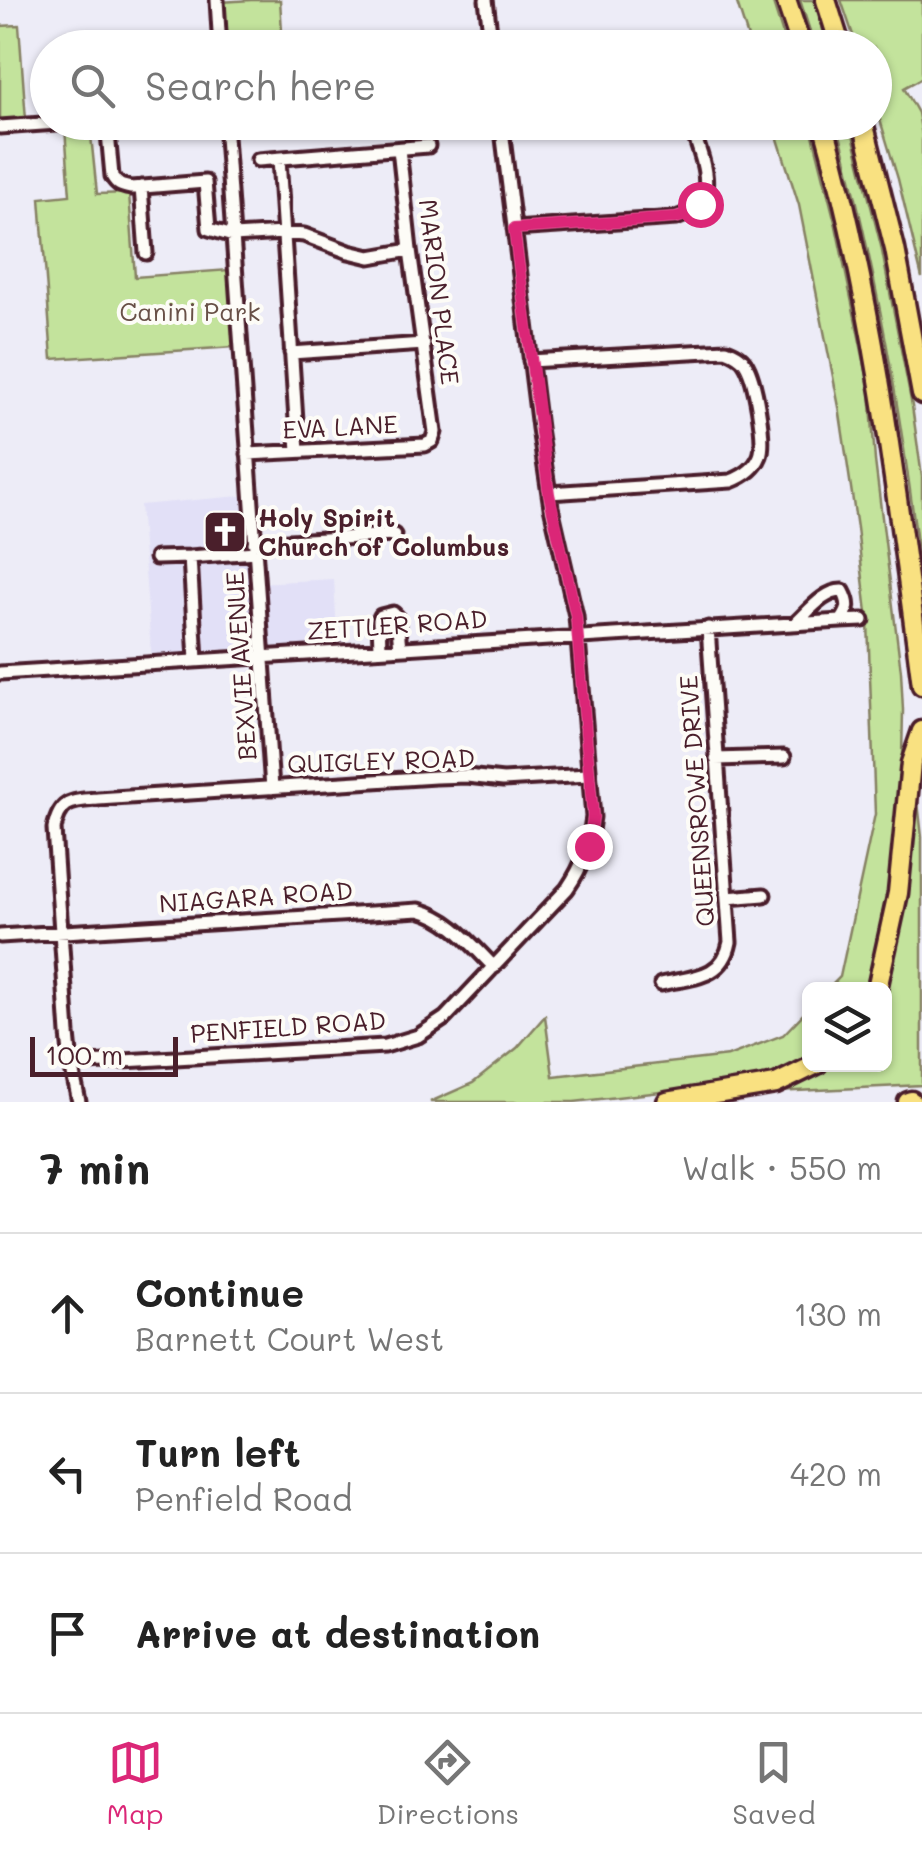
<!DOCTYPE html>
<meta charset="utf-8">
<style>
body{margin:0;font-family:Mali,sans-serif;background:#f2f2f2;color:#222}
.controls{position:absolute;right:30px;bottom:30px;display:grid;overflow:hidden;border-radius:15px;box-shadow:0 2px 8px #0004}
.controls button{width:90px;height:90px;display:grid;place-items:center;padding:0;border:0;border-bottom:2px solid #e0e0e0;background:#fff;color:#222;font:50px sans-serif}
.scale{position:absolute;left:30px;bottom:25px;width:148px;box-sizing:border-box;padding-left:10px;border:5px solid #4a1f2b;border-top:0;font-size:28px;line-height:35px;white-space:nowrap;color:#4a1f2b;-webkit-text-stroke:8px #fdfcf7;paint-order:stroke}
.stop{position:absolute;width:30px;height:30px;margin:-22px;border:8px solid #db2777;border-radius:50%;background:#fff}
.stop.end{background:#db2777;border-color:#fff;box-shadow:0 2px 10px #0008}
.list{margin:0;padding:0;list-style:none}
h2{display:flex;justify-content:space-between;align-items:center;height:130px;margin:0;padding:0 40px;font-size:42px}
h2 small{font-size:32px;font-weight:400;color:#767676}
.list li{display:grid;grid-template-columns:65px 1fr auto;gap:30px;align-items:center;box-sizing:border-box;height:160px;padding:0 40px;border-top:2px solid #e0e0e0}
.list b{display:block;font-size:38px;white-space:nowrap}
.list p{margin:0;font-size:32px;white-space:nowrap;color:#767676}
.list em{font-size:32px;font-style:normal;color:#767676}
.icon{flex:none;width:55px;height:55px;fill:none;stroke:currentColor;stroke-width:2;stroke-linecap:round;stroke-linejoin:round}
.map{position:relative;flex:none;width:922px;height:1102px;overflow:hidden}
.search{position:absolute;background:#fff;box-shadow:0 2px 8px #0004;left:30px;right:30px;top:30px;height:110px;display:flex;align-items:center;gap:25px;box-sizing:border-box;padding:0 35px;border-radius:55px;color:#767676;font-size:38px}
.sheet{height:610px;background:#fff}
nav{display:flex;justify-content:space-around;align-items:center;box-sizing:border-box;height:140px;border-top:2px solid #e0e0e0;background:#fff;font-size:28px;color:#767676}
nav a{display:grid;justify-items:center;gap:5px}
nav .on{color:#db2777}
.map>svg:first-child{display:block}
.built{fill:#e2e0f7}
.green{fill:#c3e39c;stroke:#868164;stroke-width:2.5}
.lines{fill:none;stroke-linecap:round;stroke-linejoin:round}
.minor-casing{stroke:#4a1f2b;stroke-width:19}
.highway-casing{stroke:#4a1f2b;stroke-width:25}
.minor{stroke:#fdfcf7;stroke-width:11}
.highway{stroke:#f9e181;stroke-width:18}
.route{stroke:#db2777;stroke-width:12}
.labels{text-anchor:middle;stroke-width:8;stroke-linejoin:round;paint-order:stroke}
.street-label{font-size:25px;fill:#4a1f2b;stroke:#fdfcf7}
.park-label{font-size:25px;fill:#685047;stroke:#fdfcf7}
.poi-label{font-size:25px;font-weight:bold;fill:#4a1f2b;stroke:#fdfcf7;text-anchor:start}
</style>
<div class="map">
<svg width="922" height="1102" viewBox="0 0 922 1102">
<rect width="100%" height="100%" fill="#edecf7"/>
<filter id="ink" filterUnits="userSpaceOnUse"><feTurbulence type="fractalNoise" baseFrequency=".01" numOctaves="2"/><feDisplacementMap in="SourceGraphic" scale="20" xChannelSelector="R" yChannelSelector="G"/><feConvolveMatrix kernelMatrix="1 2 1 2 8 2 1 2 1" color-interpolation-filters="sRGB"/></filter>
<g filter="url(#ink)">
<!-- built -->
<path class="built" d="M 251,495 L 258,583 L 334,579 L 338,652 L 152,664 L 140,505 Z"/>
<!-- green -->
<path class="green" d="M 251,0 L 280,0 L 283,47 L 224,47 L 221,2 Z
M 736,0 L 772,0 L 787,47 L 751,47 Z
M 800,0 L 814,0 L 828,47 L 815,47 Z
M 841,0 L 922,0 L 922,78 L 904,88 L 918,113 L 922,135 L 922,278 L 898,179 L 875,103 L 874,48 L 857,47 Z
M 19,25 L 26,120 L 0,122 L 0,26 Z
M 773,123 L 810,123 L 836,226 L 870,390 L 875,461 L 901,671 L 903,710 L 901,806 L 878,957 L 868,989 L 828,989 L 840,977 L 875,814 L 868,621 L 857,528 L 839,407 L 799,205 Z
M 837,123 L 850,123 L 881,246 L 912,406 L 922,477 L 922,585 C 904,428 878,276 837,123 Z
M 90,126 L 97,194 L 129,193 L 135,277 L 229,270 L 234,347 L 52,359 L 40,198 L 70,195 L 65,128 Z
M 913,802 L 918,802 L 922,837 L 922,1085 L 775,1092 L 824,1065 L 884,1064 L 884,989 Z
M 809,1008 L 809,1060 C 786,1071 765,1078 739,1083 L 574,1102 L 430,1102 L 473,1083 L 517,1048 L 545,1016 L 553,1076 L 728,1056 L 783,1035 Z"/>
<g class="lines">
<defs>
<path id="minor" d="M 217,0 L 220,48
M 486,0 L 492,48
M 107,122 L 112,176 C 117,185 121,186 131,188 L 205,182 L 209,229 L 233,236 L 283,233 L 304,235 L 349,252 L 370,257 L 410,250
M 225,122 L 272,788
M 0,127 L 71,122
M 279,159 L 298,451
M 258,160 L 428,146
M 141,187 L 146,253
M 514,229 L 676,218 C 725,201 701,159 690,122
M 291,353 L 424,344
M 530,361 L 726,350 C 734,353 741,356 745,363 C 755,378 766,440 760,456 C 755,469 744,476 731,481 L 549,493
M 248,454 L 425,445 L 432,441 L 435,432 L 410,250 L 399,149
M 254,543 L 394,535
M 156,558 L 190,557
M 841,621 L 863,620
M 380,649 L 379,620 L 381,616 L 393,613 L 397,617 L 400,648
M 196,660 L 190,557 L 255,552
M 0,673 L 841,621 C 849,610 850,604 843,591 C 825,590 809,611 796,623
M 716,759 L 784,757
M 727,898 L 764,895
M 0,936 L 419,910 C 452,919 471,944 494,967
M 661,984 C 692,977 723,979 730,942 L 708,628
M 71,1064 L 385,1046 L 418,1036 L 445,1018 L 567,889 C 584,864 589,847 593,817 L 576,616 L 551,507 L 539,428 L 501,122
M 79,1102 L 71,1064 L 68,1034 L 54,829 C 60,800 71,801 98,799 L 435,777 L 467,776 L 503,780 L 588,775"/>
<path id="highway" d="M 786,0 L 802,48
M 826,0 L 841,48
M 823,122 C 875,308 897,495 922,685
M 863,122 L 895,249 L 922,394
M 877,989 L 898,893 L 911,763 L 922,731
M 667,1102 L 776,1084 L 817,1064
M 908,1102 L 911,1101"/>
</defs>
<!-- minor casing -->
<use href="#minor" class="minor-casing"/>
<!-- highway casing -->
<use href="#highway" class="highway-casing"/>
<!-- minor -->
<use href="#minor" class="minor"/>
<!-- highway -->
<use href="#highway" class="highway"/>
</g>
</g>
<g class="lines" filter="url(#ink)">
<!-- route -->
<path class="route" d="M 589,846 L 593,817 L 576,616 L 549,494 L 514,229 L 676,218 L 690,214 L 700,204"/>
</g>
<!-- icons -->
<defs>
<symbol id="church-square" viewBox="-11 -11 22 22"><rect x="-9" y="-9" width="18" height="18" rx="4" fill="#4a1f2b" stroke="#fdfcf7"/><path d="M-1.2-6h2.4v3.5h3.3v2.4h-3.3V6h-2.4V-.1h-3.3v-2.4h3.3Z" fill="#fff"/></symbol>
</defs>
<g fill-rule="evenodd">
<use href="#church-square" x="200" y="507" width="50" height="50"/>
</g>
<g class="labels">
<!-- street labels -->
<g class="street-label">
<text transform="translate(439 292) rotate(83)" y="9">MARION PLACE</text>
<text transform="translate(340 427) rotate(-3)" y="9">EVA LANE</text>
<text transform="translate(397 625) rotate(-4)" y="9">ZETTLER ROAD</text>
<text transform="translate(241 666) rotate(-94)" y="9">BEXVIE AVENUE</text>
<text transform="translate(381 761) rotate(-2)" y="9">QUIGLEY ROAD</text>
<text transform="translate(697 801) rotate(-94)" y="9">QUEENSROWE DRIVE</text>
<text transform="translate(256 897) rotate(-4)" y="9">NIAGARA ROAD</text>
<text transform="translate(288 1027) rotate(-4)" y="9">PENFIELD ROAD</text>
</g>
<!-- park labels -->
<g class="park-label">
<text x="190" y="321">Canini Park</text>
</g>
<!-- poi labels -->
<g class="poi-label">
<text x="258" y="527">Holy Spirit<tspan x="258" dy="29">Church of Columbus</tspan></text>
</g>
</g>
</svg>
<div class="controls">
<button><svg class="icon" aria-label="layers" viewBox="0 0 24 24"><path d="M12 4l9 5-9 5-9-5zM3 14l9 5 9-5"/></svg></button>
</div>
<div class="scale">100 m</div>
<div class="stop" style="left:700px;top:204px"></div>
<div class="stop end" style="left:589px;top:846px"></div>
<div class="search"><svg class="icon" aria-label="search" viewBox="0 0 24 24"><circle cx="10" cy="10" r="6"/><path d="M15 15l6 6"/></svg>Search here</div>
</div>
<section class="sheet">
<h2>7 min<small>Walk · 550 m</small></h2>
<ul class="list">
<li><svg class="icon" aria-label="ahead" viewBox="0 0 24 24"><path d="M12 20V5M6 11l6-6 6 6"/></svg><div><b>Continue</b><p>Barnett Court West</p></div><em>130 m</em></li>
<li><svg class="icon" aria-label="left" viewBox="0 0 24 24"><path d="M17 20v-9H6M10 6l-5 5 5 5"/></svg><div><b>Turn left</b><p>Penfield Road</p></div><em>420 m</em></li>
<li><svg class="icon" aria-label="arrive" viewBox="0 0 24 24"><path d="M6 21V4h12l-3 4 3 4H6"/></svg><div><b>Arrive at destination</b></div></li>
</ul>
</section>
<nav>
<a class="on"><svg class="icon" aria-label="map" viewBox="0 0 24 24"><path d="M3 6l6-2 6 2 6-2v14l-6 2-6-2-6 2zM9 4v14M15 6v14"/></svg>Map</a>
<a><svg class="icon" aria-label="directions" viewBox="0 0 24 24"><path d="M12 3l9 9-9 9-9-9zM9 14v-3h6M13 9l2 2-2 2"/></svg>Directions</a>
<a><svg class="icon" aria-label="saved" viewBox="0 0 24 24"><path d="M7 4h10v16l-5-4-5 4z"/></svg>Saved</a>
</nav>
